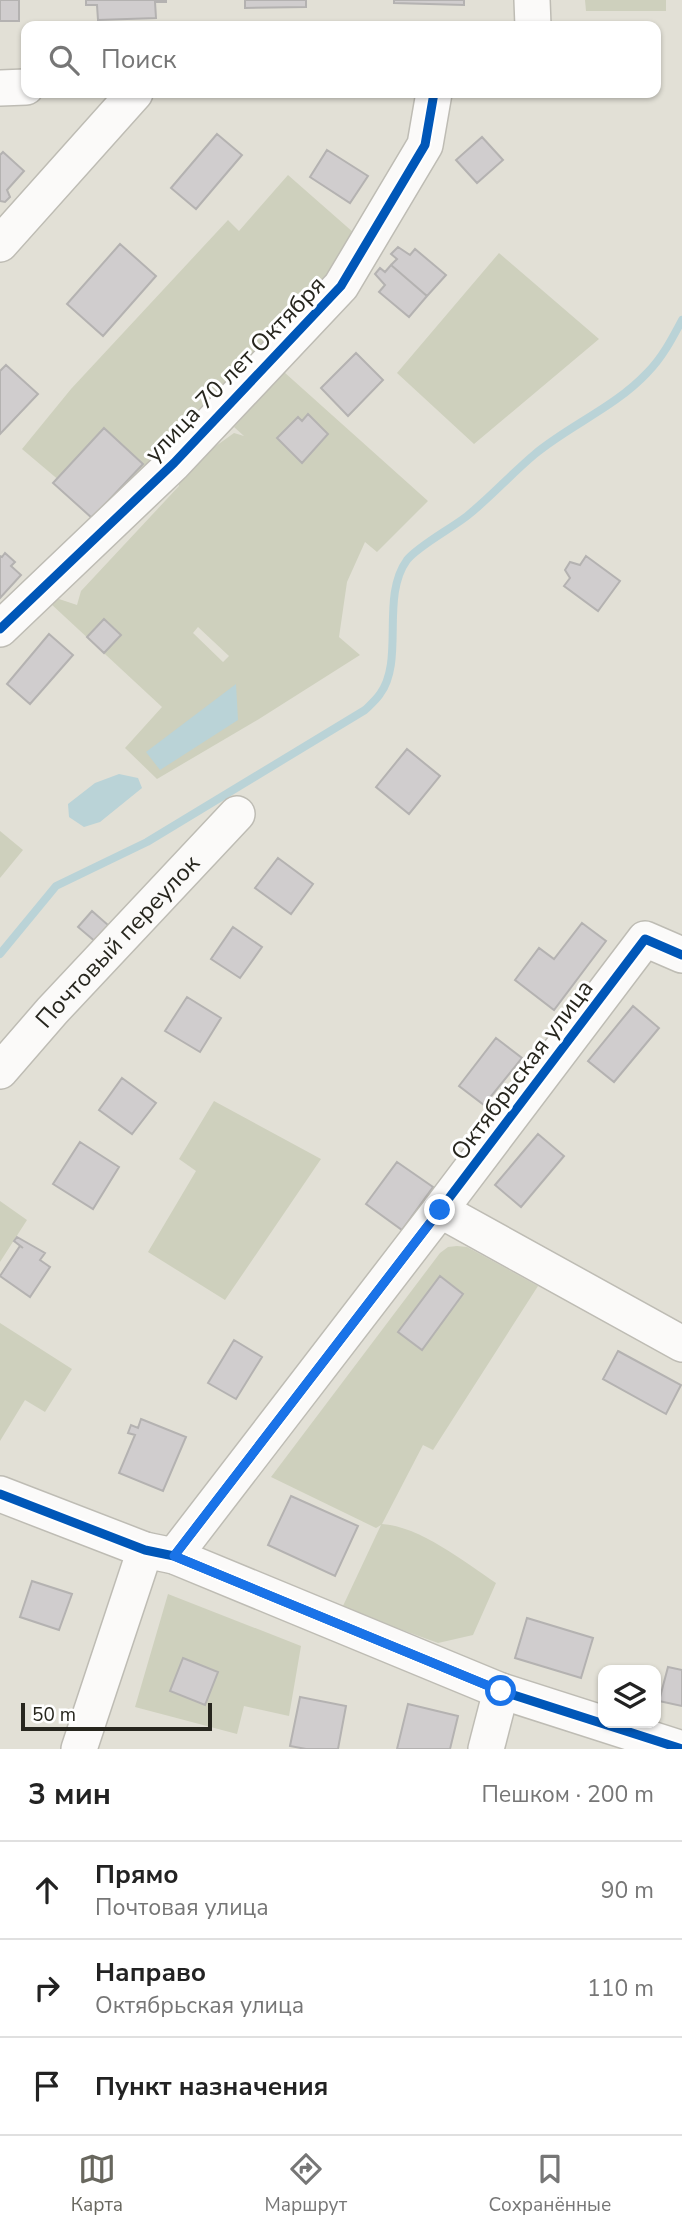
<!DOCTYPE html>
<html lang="ru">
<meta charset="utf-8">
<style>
body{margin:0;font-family:"Nunito Sans",sans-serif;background:#f2f2f2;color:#222}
.controls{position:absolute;right:21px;bottom:21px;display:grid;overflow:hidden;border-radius:14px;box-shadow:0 2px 5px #0004}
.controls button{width:63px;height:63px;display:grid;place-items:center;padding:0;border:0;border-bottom:2px solid #e0e0e0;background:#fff;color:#222;font:35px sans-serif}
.scale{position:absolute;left:21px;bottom:18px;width:191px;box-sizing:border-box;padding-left:7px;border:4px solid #27261e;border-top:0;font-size:19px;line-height:24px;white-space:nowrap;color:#27261e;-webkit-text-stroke:5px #fff;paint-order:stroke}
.stop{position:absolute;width:21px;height:21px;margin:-16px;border:5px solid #1a73e8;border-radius:50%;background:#fff}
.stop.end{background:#1a73e8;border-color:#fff;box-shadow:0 2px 7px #0008}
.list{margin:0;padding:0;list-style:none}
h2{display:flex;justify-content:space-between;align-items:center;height:91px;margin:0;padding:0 28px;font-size:30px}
h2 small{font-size:23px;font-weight:400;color:#767676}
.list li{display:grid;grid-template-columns:46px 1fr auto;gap:21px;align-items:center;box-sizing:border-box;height:98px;padding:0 28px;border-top:2px solid #e0e0e0}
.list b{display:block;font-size:26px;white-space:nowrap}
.list p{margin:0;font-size:23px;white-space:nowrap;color:#767676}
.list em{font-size:23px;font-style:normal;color:#767676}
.icon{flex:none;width:38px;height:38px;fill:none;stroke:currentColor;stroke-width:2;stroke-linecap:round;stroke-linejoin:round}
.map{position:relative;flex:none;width:682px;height:1749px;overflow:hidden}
.search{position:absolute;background:#fff;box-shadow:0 2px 5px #0004;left:21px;right:21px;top:21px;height:77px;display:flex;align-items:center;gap:18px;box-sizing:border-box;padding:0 24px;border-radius:14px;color:#767676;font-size:26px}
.sheet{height:385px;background:#fff}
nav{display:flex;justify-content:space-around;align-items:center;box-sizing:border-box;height:98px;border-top:2px solid #e0e0e0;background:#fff;font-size:19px;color:#767676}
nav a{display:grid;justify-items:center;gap:4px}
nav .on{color:#68675e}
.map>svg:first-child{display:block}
.green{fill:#ced0bd;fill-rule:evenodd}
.water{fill:#bad3d7}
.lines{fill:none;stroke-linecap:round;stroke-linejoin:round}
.stream{stroke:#bad3d7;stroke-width:8}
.building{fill:#d0cdce;stroke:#b4b2b1;stroke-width:2}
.minor-casing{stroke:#bebcb4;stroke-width:38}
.minor{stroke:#fbfaf9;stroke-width:35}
.cycleway-casing{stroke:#fff;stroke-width:13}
.cycleway{stroke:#0057b8;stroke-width:9}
.route{stroke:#1a73e8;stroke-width:9}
.labels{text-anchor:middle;stroke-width:6;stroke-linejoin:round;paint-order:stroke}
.street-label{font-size:24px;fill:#27261e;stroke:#fff}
</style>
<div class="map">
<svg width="682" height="1749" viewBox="0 0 682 1749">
<rect width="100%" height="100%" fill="#e2e0d6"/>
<!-- green -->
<path class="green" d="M 585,0 L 666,0 L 666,11 L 586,11 Z
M 288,175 L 354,233 L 325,282 L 106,520 L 22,449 L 71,389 L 228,220 L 239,231 Z
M 499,253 L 599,339 L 474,444 L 397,373 Z
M 284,372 L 428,501 L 377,552 L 365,542 L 347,582 L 339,637 L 360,655 L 259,719 L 157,779 L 125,748 L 162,707 L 50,603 L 59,599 L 77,605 L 81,591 L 179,486 L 178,479 L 181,471 L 234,433 L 244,436 L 234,427 ZM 198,627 L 229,656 L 223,662 L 193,633 Z
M 0,831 L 23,850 L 0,878 Z
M 214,1101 L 321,1159 L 225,1300 L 148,1252 L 196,1171 L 179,1159 Z
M 0,1201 L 27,1220 L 0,1262 Z
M 457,1246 L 467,1247 L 538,1286 L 433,1450 L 423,1445 L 382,1524 C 419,1526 465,1562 496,1583 L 473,1635 L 438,1643 L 342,1608 L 381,1525 L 376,1528 L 271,1477 L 440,1253 L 448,1247 Z
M 0,1323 L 72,1369 L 45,1412 L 25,1400 L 0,1441 Z
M 168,1594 L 301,1646 L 289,1716 L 244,1706 L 237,1734 L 135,1707 Z"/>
<!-- water -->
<path class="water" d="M 236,684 L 238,720 L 160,770 L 146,752 Z
M 119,774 L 138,778 L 142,788 L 100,822 L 84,827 L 69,817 L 68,804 L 95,783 Z"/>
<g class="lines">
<!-- stream -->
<path class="stream" d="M 0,954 L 56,886 L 147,842 L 365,710 C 370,705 376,700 380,694 C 405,660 380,597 407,560 C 418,546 452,528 467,516 C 491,497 511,474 535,454 C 570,425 615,407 647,373 C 662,358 672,339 682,320"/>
</g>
<!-- building -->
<path class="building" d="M 0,0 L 19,0 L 19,21 L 0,21 Z
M 86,0 L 166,0 L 166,2 L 155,2 L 156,18 L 98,20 L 97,5 L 86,5 Z
M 245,0 L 306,0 L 306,7 L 245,8 Z
M 394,0 L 464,0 L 464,5 L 394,3 Z
M 217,134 L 242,155 L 196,209 L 171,188 Z
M 482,137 L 503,160 L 477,183 L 456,160 Z
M 327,150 L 368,176 L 350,203 L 310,177 Z
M 3,152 L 24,171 L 7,190 L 10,197 L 5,202 L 0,201 L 0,155 Z
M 120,244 L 156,276 L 103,336 L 67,304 Z
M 398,247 L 410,255 L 415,249 L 446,275 L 427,296 L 391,265 L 397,259 L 391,254 Z
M 391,265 L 427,296 L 409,317 L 379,292 L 385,285 L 375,274 L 380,268 L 385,272 Z
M 356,353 L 383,380 L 348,416 L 321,388 Z
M 6,365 L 38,394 L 0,434 L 0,371 Z
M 308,414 L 328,434 L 302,463 L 277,438 L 298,417 L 302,421 Z
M 104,428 L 143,464 L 92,518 L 53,483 Z
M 5,553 L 15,562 L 11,566 L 21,575 L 0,598 L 0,556 L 2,557 Z
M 586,556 L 620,581 L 598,611 L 564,586 L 570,578 L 565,570 L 570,562 L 580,565 Z
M 104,619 L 121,635 L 104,653 L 87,637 Z
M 49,634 L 73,655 L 30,704 L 7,684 Z
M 407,749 L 440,776 L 409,814 L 376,787 Z
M 278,858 L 313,884 L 291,914 L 255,888 Z
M 92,911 L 116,932 L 103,948 L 78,927 Z
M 582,923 L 606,941 L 554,1010 L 515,980 L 539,948 L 554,959 Z
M 233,927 L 262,947 L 240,978 L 211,959 Z
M 187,997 L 221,1018 L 200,1052 L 165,1031 Z
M 633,1006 L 659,1028 L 614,1082 L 588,1061 Z
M 496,1038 L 522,1058 L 484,1105 L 459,1086 Z
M 122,1078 L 156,1103 L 132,1134 L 99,1110 Z
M 538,1134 L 564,1156 L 521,1207 L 495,1185 Z
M 80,1142 L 119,1167 L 93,1209 L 53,1184 Z
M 397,1162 L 433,1187 L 402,1230 L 366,1204 Z
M 17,1237 L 45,1253 L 40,1260 L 50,1267 L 30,1297 L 0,1276 L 20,1246 L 23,1248 L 14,1241 Z
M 440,1276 L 463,1294 L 422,1350 L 398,1332 Z
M 234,1340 L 262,1357 L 236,1399 L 208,1383 Z
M 618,1351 L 681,1385 L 666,1414 L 603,1379 Z
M 141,1419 L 186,1437 L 163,1491 L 119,1473 L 135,1435 L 128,1433 L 131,1425 L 138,1428 Z
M 291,1496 L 358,1526 L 335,1576 L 268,1545 Z
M 32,1581 L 72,1594 L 59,1630 L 20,1617 Z
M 527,1618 L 593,1638 L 581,1678 L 515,1658 Z
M 183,1658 L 218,1672 L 205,1705 L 170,1691 Z
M 668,1667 L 682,1670 L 682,1706 L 659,1701 Z
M 300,1697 L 346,1706 L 338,1749 L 306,1749 L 290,1746 Z
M 408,1704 L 458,1716 L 450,1749 L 397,1749 Z"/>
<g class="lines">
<defs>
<g id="minor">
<path d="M 532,0 L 533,26"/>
<path d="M 0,88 L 26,87"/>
<path d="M 0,244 L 135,93"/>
<path d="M 0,629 L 174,463 L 341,286 L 425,145 L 434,93"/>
<path id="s1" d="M 0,1071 L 52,1011 L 237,814"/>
<path d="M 440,1210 L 682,1344"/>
<path d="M 0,1494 L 145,1550 L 174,1556 L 501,1691 L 682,1749"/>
<path d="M 174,1556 L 440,1210 L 645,939 L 682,955"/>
<path d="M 79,1749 L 145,1550"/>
<path d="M 486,1749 L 501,1691"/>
</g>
</defs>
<!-- minor casing -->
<use href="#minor" class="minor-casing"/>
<!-- minor -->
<use href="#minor" class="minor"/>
<defs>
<path id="cycleway" d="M 0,629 L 174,463 L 341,286 L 425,145 L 434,93
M 0,1494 L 145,1550 L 174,1556 L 501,1691 L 682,1749
M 174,1556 L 440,1210 L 645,939 L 682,955"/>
</defs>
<!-- cycleway casing -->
<use href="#cycleway" class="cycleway-casing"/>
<!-- cycleway -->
<use href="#cycleway" class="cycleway"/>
</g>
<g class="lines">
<!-- route -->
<path class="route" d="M 440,1210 L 174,1556 L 501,1691"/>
</g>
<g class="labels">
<!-- street labels -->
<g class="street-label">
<text transform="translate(235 369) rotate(-46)" y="8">улица 70 лет Октября</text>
<text dy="8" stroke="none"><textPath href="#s1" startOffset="175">Почтовый переулок</textPath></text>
<text transform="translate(522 1070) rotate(-53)" y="8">Октябрьская улица</text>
</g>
</g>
</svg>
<div class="controls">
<button><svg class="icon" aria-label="layers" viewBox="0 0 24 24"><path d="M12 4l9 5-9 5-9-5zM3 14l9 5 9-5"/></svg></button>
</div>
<div class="scale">50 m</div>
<div class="stop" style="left:501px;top:1691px"></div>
<div class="stop end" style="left:440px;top:1210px"></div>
<div class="search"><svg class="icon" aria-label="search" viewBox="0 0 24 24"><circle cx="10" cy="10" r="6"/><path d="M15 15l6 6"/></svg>Поиск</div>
</div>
<section class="sheet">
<h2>3 мин<small>Пешком · 200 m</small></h2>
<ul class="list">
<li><svg class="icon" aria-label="ahead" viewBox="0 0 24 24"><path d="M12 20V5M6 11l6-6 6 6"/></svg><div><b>Прямо</b><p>Почтовая улица</p></div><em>90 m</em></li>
<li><svg class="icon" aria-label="right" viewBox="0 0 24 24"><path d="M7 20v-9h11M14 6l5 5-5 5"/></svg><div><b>Направо</b><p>Октябрьская улица</p></div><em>110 m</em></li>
<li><svg class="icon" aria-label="arrive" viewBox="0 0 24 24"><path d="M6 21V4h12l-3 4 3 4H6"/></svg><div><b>Пункт назначения</b></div></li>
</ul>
</section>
<nav>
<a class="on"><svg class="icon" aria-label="map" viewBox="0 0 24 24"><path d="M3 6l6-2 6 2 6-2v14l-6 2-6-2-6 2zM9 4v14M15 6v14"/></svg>Карта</a>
<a><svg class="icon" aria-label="directions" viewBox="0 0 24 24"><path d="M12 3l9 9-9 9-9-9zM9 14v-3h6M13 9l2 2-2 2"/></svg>Маршрут</a>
<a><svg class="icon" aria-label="saved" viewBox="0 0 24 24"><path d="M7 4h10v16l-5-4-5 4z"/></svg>Сохранённые</a>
</nav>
